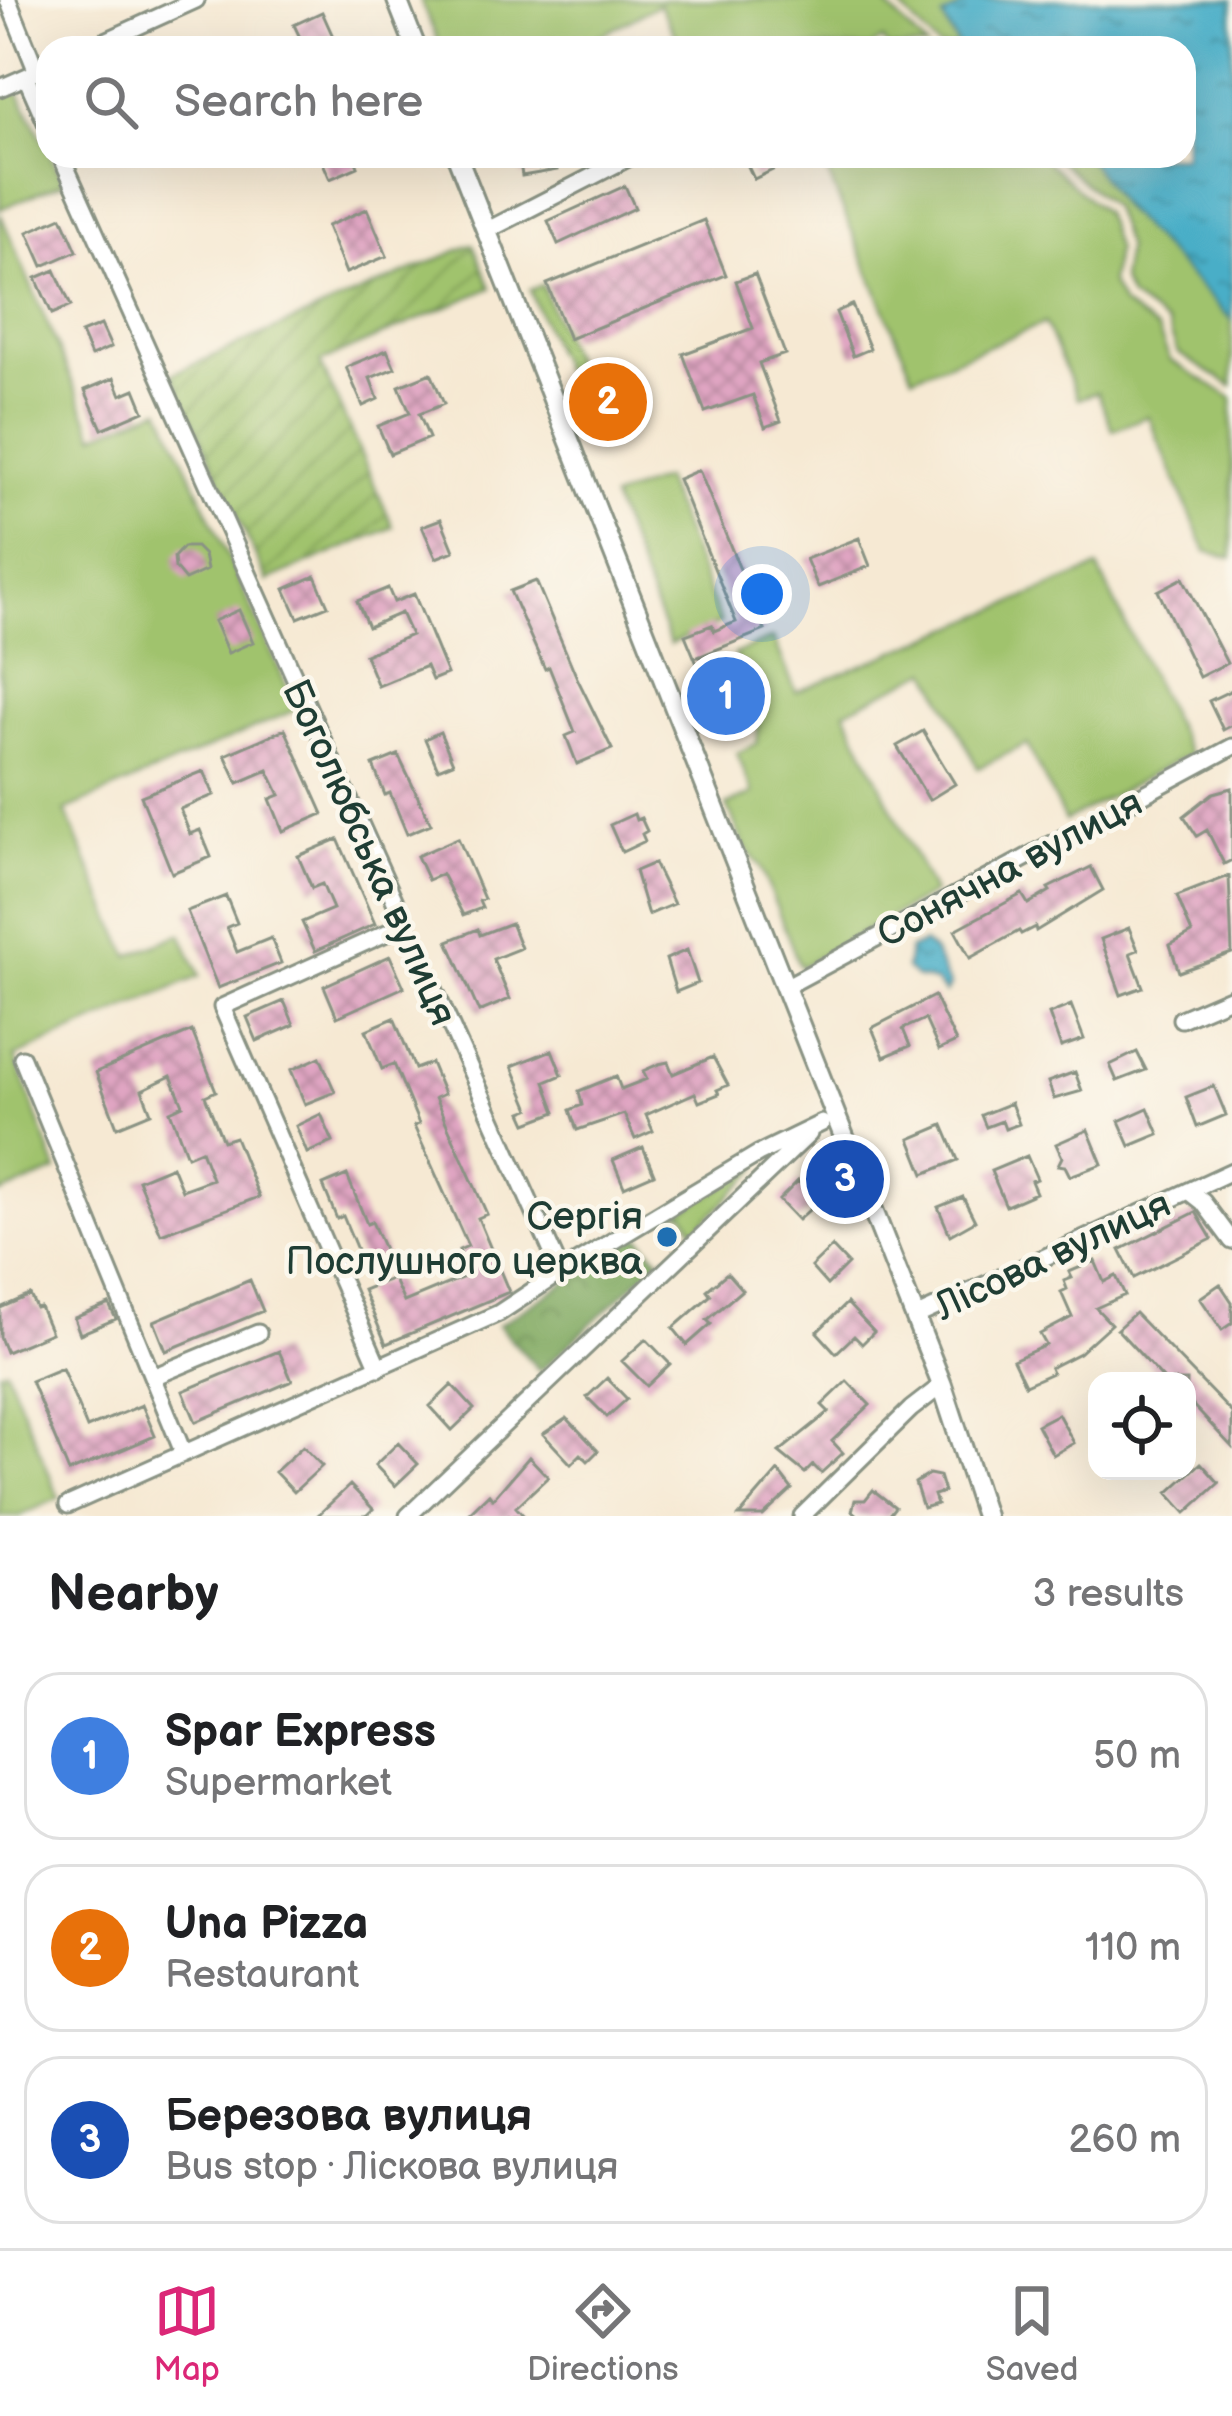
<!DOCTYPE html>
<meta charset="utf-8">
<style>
body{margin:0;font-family:"Balsamiq Sans",sans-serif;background:#f2f2f2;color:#202124}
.controls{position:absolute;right:36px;bottom:36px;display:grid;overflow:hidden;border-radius:24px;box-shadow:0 12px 48px #0002}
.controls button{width:108px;height:108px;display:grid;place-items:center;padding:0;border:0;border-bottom:3px solid #e0e0e0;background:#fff;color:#202124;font:60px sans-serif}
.you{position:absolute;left:762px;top:594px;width:42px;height:42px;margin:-30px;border:9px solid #fff;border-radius:50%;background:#1a73e8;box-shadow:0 0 0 18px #1a73e833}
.badge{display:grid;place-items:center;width:78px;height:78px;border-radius:50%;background:#db2777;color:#fff;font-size:39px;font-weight:700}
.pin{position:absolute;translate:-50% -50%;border:6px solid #fff;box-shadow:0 3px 12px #0006}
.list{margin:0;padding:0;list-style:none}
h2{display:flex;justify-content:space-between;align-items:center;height:156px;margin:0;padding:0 48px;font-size:51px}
h2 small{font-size:39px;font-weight:400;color:#757577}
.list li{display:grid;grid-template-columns:78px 1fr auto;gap:36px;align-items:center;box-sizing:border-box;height:168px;margin:0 24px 24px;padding:0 24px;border:3px solid #e0e0e0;border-radius:36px}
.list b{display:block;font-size:45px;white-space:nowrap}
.list p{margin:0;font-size:39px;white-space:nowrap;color:#757577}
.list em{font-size:39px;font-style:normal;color:#757577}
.icon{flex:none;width:66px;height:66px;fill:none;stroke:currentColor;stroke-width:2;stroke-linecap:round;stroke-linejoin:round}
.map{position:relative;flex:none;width:1232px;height:1516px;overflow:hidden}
.search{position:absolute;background:#fff;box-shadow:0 12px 48px #0002;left:36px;right:36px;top:36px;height:132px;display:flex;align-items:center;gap:30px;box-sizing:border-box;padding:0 42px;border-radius:36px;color:#757577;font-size:45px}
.sheet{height:732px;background:#fff}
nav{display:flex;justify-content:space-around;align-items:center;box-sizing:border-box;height:168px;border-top:3px solid #e0e0e0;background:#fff;font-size:33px;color:#757577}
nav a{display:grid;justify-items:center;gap:6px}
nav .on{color:#db2777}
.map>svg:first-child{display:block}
.green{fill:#a0c36d;stroke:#608050;stroke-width:3}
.forest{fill:url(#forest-crowns);stroke:#50734a;stroke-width:3}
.garden{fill:url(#garden-furrows);stroke:#608050;stroke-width:3}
.water{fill:url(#water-ripples);stroke:#34767e;stroke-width:3}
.building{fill:url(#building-cross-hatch)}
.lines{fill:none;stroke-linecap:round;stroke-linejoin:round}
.minor-casing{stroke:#8a9384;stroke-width:21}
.tertiary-casing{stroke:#8a9384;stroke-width:24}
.minor{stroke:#fff;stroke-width:15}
.tertiary{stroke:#fff;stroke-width:18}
.poi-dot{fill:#1f6fb2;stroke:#fbf7ec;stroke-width:4.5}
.labels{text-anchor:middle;stroke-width:9;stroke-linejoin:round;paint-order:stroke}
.street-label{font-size:39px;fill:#1f3d34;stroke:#fbf7ec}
.poi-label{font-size:39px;fill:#1f3d34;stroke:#fbf7ec;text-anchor:end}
</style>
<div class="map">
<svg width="1232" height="1516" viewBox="0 0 1232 1516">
<defs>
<pattern id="forest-crowns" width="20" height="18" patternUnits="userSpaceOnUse" patternTransform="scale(3)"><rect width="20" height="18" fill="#80a960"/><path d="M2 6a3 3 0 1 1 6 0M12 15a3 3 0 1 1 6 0" fill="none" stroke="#688b50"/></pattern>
<pattern id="garden-furrows" width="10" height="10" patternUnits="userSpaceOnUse" patternTransform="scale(3)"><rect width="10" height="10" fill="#a0c36d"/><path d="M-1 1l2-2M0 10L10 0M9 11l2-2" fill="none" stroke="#82a05a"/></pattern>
<pattern id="water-ripples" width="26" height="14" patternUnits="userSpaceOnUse" patternTransform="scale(3)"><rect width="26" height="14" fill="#48aec7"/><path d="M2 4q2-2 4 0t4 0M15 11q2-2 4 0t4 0" fill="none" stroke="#3b8fa2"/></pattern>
<pattern id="building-cross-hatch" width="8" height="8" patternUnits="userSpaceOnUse" patternTransform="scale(3)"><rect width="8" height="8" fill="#e0a5c2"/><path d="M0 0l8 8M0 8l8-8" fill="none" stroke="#b5889e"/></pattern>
</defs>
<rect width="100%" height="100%" fill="#fbf7ec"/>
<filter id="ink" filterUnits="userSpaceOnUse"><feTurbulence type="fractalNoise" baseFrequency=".00833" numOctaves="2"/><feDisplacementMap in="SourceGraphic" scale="24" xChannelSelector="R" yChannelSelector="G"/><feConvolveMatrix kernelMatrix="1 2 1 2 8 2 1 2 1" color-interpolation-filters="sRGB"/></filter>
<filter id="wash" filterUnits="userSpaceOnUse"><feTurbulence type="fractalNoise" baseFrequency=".004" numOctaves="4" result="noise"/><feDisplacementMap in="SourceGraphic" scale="48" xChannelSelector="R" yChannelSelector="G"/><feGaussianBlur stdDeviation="2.7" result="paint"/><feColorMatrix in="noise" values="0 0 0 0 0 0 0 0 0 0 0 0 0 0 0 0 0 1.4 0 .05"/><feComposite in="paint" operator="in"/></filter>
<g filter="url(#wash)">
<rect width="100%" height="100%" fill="#f6e9d3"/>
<!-- green -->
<path class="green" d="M 420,0 L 881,0 L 927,48 L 888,48 L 883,40 L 869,48 L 682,48 L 659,4 L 578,48 L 441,48 Z
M 894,0 L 972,0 L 943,18 L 959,48 L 939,48 Z
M 17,89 L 64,182 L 0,209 L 0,96 Z
M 838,156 L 1040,156 L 1103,212 L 1116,249 L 1110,282 L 1121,304 L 1158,331 L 1170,360 L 1232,398 L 1232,558 L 1206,551 L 1148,416 L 1113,430 L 1097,392 L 1078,399 L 1045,323 L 913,376 L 825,167 Z
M 1054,156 L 1082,156 L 1090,161 L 1122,207 L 1232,320 L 1232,386 L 1178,353 L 1167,324 L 1129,297 L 1121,280 L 1126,248 L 1112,207 Z
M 0,213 L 95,435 L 161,408 L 297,709 L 65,811 L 129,956 L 181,934 L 200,976 L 15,1057 L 57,1171 L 0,1194 Z
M 542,285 L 574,365 L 562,371 L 530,290 Z
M 663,479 L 721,623 L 670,644 L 612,499 Z
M 1098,568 L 1189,754 L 1065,821 L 1027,744 L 978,768 L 929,670 L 845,711 L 933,893 L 800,967 L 760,866 L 744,846 L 727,805 L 753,794 L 737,753 L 757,743 L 759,718 L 734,654 L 773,638 L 796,692 Z
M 755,1168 L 758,1169 L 694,1231 L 685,1214 L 679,1213 Z
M 6,1369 L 59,1498 L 19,1516 L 0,1516 L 0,1371 Z"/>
<!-- forest -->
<path class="forest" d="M 639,1236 L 660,1260 L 540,1371 L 498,1325 Z"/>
<!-- garden -->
<path class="garden" d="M 473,244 L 491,288 L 320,362 L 393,527 L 267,581 L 172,374 Z"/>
<!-- water -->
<path class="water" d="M 972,0 L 1232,0 L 1232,320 L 1122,207 L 1090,161 L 1082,156 L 1184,156 L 1184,48 L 959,48 L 943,17 Z
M 924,943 L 933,951 L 950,986 L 945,993 L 935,982 L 915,977 L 906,969 L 909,950 Z"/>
<g id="blocks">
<!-- building -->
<path class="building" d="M 322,12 L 335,41 L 320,48 L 305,48 L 294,25 Z
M 320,156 L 354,156 L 358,167 L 330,179 Z
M 519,156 L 555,156 L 557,170 L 522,176 Z
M 743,156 L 802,156 L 754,179 Z
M 625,186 L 635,208 L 558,244 L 548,221 Z
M 367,209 L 387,256 L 346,273 L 327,226 Z
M 62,217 L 77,251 L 43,266 L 28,232 Z
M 704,220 L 726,275 L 569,339 L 547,284 Z
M 55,270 L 71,306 L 52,314 L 36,278 Z
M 755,274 L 785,354 L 759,363 L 781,421 L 765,427 L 753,395 L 705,412 L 683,354 L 753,328 L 736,281 Z
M 852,305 L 870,349 L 853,356 L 836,312 Z
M 101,325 L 111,347 L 91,356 L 81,333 Z
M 387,350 L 395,368 L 370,378 L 378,399 L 363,406 L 346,367 Z
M 431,373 L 444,404 L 419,414 L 429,438 L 390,454 L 378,426 L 410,413 L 399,386 Z
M 114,378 L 121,395 L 135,389 L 144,411 L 102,429 L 85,390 Z
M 699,470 L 765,630 L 698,657 L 745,663 L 756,678 L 755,687 L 743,702 L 716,713 L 710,699 L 705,701 L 701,697 L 700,671 L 685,635 L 712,625 L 714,631 L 736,622 L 678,479 Z
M 441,519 L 454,551 L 436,558 L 422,526 Z
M 859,538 L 870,566 L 818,587 L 806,559 Z
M 183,547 L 196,547 L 204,555 L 207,570 L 185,580 L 175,568 L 174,557 Z
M 315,576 L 328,606 L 298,618 L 285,589 Z
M 1183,578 L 1227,663 L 1199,677 L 1158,591 Z
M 536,581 L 577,678 L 612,749 L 577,764 L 566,736 L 575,732 L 549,667 L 545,669 L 510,591 Z
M 388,588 L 394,602 L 414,594 L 447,674 L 432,680 L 426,666 L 378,686 L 365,655 L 411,635 L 401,613 L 368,627 L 357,601 Z
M 239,610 L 253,642 L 228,653 L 214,621 Z
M 1232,690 L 1232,725 L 1223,730 L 1209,701 Z
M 285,729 L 323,814 L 283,831 L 270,799 L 280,795 L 268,770 L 238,783 L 225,755 Z
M 923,731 L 955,784 L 929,800 L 897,746 Z
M 440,732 L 453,763 L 438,769 L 425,739 Z
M 398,755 L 431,824 L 407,834 L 390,793 L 385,795 L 373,765 Z
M 204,771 L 214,795 L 180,809 L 190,834 L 200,830 L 211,857 L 172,873 L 141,796 Z
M 1232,788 L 1232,860 L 1224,864 L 1207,830 L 1197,836 L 1184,816 L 1213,793 Z
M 634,814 L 636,820 L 641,818 L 647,831 L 642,834 L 645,841 L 622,852 L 610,825 Z
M 458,838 L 484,899 L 479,901 L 482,908 L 463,915 L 442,874 L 428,880 L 417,856 Z
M 338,839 L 375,924 L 315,951 L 302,922 L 333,909 L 322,884 L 312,888 L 298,856 Z
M 654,863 L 674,904 L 648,915 L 635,871 Z
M 1091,867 L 1103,890 L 1036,931 L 1035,927 L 1021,934 L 1019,931 L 970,958 L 955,930 L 1022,894 L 1028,904 L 1050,891 L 1048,888 Z
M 1229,876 L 1232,953 L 1179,972 L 1170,945 L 1192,933 L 1177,896 Z
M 226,896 L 237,923 L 227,927 L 237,952 L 271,938 L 281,963 L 218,988 L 187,911 Z
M 511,923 L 521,948 L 493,959 L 510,999 L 479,1012 L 448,941 L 478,929 L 480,935 Z
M 1129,928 L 1138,950 L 1130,953 L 1143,987 L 1121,995 L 1101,939 Z
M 687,950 L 698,983 L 676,992 L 666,959 Z
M 390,956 L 404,987 L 337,1017 L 324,986 Z
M 934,996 L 956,1042 L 939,1050 L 925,1019 L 903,1029 L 910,1046 L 884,1057 L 872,1028 Z
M 284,1001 L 294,1025 L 257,1041 L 247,1017 Z
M 1071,1005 L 1084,1039 L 1061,1047 L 1049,1014 Z
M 394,1018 L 415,1069 L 431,1063 L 444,1094 L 435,1098 L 487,1214 L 478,1218 L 509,1292 L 386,1344 L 363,1290 L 393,1278 L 404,1302 L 469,1275 L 459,1250 L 468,1246 L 414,1126 L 419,1124 L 394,1064 L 382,1069 L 366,1030 Z
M 192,1031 L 216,1091 L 205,1096 L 223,1141 L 235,1137 L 259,1197 L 161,1234 L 138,1180 L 172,1166 L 182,1190 L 212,1179 L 201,1150 L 187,1156 L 170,1111 L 183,1105 L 171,1076 L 142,1090 L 151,1113 L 117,1127 L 96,1072 Z
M 552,1050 L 562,1075 L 545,1082 L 556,1112 L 527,1123 L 522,1112 L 530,1109 L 512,1066 Z
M 1137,1052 L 1146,1070 L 1117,1081 L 1110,1065 Z
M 320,1057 L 335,1092 L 305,1104 L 291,1070 Z
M 713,1057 L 728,1085 L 717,1090 L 719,1094 L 699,1102 L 695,1093 L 646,1115 L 653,1131 L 635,1139 L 624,1114 L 577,1130 L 570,1110 L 582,1105 L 579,1091 L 616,1076 L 621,1089 L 647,1079 L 643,1071 L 659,1064 L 668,1062 L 673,1074 Z
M 1075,1072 L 1082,1091 L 1054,1099 L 1048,1082 Z
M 1214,1086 L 1226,1115 L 1197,1127 L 1186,1097 Z
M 1011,1103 L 1019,1124 L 1005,1129 L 1002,1121 L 986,1127 L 981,1115 Z
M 1148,1108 L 1159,1134 L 1130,1146 L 1119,1121 Z
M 321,1114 L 333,1142 L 307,1153 L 296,1126 Z
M 943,1125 L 958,1160 L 924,1174 L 910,1139 Z
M 1088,1130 L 1102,1164 L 1070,1176 L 1065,1166 L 1058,1165 L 1062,1157 L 1056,1144 Z
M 643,1147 L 654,1174 L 624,1187 L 613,1160 Z
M 1027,1156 L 1037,1179 L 1031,1181 L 1036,1193 L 1006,1206 L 991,1171 Z
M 347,1175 L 367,1224 L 372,1222 L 386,1254 L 363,1264 L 343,1216 L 337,1219 L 323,1185 Z
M 798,1181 L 818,1202 L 798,1220 L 779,1200 Z
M 963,1197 L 975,1221 L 950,1235 L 938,1207 Z
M 1196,1212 L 1212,1239 L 1134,1278 L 1120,1250 Z
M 832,1247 L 848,1264 L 827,1285 L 811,1267 Z
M 1095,1261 L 1104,1282 L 1116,1276 L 1125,1295 L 1096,1308 L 1111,1324 L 1079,1353 L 1050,1368 L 1052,1373 L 1025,1385 L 1013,1360 L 1046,1345 L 1040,1334 L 1072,1317 L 1061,1292 L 1067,1289 L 1064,1281 L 1072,1278 L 1069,1272 Z
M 727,1273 L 742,1290 L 707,1320 L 711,1324 L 687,1345 L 673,1328 L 711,1295 L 707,1290 Z
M 250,1280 L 263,1311 L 166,1351 L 154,1321 Z
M 1220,1284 L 1232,1302 L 1232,1323 L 1222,1330 L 1200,1298 Z
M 30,1295 L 36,1308 L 40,1307 L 51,1333 L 6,1352 L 0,1337 L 0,1308 Z
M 847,1303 L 874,1332 L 862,1344 L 854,1336 L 836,1353 L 817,1332 Z
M 109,1304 L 116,1319 L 80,1334 L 74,1318 Z
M 1135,1313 L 1232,1413 L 1232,1447 L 1187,1399 L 1187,1381 L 1165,1381 L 1117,1329 Z
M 646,1339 L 670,1364 L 647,1386 L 622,1361 Z
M 279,1351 L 292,1381 L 196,1422 L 183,1391 Z
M 62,1368 L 87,1428 L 142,1405 L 155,1436 L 69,1472 L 31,1381 Z
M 607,1378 L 627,1399 L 607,1417 L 587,1397 Z
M 847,1381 L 870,1405 L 832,1441 L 843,1453 L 821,1473 L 813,1465 L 805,1473 L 779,1452 L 829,1412 L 822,1405 Z
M 452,1385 L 474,1409 L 452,1430 L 430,1406 Z
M 1058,1414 L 1074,1443 L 1053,1455 L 1037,1425 Z
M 567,1418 L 598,1451 L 588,1461 L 581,1454 L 571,1464 L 543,1434 Z
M 398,1443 L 418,1464 L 395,1486 L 375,1465 Z
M 303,1446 L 322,1466 L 294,1492 L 275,1472 Z
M 529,1457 L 548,1477 L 516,1507 L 524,1516 L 466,1516 L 489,1494 L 493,1499 Z
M 1201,1463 L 1219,1483 L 1186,1513 L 1168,1493 Z
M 778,1471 L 792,1489 L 763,1516 L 739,1516 Z
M 929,1474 L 939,1476 L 944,1492 L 934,1495 L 937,1504 L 923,1508 L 915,1483 Z
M 350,1485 L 373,1509 L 366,1516 L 317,1516 Z
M 873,1490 L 895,1507 L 888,1516 L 858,1516 L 852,1511 L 855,1500 L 865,1500 Z"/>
</g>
</g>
<g filter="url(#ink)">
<use href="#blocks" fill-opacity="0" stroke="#8a9384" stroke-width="3"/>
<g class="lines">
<defs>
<path id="minor" d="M 8,0 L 37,72
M 90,48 L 196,0
M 845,48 L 847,47
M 26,77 L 48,127
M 0,88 L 48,67
M 61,156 L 561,1272 L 758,1154 L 822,1123
M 486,231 L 632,156
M 787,986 L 1232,747
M 1181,1019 L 1232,997
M 22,1058 L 183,1452
M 1189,1191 L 1203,1202 L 1232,1241
M 915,1317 L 1232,1171
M 379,1368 L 222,1007 L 404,925
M 153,1377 L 258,1333
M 68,1505 L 499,1313 L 561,1272
M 408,1516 L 809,1134
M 802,1516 L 911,1409 L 942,1385"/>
<path id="tertiary" d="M 397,0 L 416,48
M 457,156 L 942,1385 L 985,1516"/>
</defs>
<!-- minor casing -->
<use href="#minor" class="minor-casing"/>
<!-- tertiary casing -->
<use href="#tertiary" class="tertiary-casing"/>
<!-- minor -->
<use href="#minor" class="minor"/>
<!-- tertiary -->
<use href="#tertiary" class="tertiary"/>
</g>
</g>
<!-- markers -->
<circle class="poi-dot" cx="667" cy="1237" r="12"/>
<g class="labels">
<!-- street labels -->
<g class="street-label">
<text transform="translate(371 852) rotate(66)" y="14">Боголюбська вулиця</text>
<text transform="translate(1009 867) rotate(-28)" y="14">Сонячна вулиця</text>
<text transform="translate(1052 1254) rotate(-25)" y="14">Лісова вулиця</text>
</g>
<!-- poi labels -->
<g class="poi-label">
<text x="643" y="1229">Сергія<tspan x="643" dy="45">Послушного церква</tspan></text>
</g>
</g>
</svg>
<div class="controls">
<button><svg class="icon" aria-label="locate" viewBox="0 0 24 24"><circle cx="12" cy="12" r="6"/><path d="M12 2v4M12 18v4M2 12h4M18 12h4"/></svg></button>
</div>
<div class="you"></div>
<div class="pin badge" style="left:726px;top:696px;background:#3f7fe0">1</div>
<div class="pin badge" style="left:608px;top:402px;background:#e8710a">2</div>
<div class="pin badge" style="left:845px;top:1179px;background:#1a4fb4">3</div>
<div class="search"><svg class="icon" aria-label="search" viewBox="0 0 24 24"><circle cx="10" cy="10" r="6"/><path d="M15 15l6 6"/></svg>Search here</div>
</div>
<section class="sheet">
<h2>Nearby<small>3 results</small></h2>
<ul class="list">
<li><span class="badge" style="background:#3f7fe0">1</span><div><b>Spar Express</b><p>Supermarket</p></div><em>50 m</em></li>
<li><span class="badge" style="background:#e8710a">2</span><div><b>Una Pizza</b><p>Restaurant</p></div><em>110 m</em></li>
<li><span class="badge" style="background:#1a4fb4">3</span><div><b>Березова вулиця</b><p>Bus stop · Ліскова вулиця</p></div><em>260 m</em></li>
</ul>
</section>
<nav>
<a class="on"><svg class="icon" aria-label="map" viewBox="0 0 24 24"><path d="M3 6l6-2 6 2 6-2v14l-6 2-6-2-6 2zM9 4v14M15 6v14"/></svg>Map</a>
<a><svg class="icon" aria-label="directions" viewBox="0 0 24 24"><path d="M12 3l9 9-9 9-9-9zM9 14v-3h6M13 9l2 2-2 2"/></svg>Directions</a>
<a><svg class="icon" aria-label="saved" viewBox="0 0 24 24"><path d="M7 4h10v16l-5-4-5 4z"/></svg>Saved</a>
</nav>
